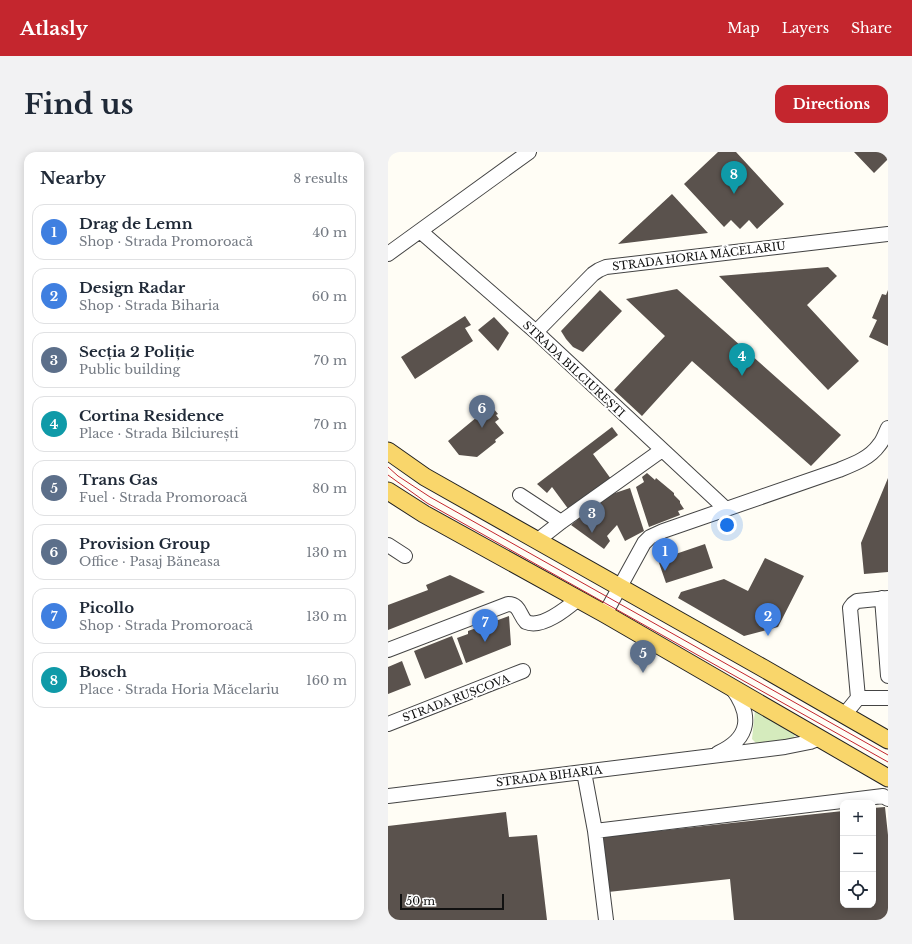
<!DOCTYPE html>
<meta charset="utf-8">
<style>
body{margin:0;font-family:"Libre Baskerville",serif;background:#f2f2f3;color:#1f2937}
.controls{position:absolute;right:12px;bottom:12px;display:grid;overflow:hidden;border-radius:8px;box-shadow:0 2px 10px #0003}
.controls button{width:36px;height:36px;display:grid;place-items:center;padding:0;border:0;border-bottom:1px solid #e0e1e3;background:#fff;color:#1f2937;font:20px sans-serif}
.scale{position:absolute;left:12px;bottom:10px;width:104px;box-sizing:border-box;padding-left:4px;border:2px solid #111;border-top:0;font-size:11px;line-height:14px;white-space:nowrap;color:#111;-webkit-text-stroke:3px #fff;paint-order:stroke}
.you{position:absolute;left:339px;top:373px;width:14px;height:14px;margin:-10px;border:3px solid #fff;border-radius:50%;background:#1a73e8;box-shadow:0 0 0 6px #1a73e833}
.badge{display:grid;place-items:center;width:26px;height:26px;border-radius:50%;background:#c4262e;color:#fff;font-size:13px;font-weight:700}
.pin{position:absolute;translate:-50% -33px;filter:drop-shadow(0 1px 2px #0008)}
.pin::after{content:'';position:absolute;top:21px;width:14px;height:12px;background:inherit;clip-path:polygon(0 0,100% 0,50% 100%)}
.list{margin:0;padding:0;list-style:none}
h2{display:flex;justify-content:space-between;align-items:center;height:52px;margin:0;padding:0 16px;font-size:17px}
h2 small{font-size:13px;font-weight:400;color:#747a83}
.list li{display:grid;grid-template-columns:26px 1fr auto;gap:12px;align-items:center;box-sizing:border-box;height:56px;margin:0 8px 8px;padding:0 8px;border:1px solid #e0e1e3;border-radius:12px}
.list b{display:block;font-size:15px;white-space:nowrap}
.list p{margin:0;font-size:13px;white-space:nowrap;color:#747a83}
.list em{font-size:13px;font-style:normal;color:#747a83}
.icon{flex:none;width:22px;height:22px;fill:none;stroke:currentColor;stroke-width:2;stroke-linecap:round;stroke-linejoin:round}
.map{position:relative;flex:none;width:500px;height:768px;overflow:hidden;border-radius:12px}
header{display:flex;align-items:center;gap:24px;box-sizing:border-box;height:56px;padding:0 20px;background:#c4262e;color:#fff}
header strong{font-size:19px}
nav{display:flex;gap:22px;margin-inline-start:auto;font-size:14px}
.intro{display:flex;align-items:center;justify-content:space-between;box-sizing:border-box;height:96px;padding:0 24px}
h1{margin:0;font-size:28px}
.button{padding:10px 18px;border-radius:12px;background:#c4262e;color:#fff;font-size:14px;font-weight:700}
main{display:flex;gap:24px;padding:0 24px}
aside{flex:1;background:#fff;border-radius:12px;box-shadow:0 2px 10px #0003}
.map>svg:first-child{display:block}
.green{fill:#d5ebbd}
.building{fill:#5a524d}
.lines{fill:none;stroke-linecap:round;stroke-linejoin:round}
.minor-casing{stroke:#444;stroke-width:16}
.major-casing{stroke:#222;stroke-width:19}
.minor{stroke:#fff;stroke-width:14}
.major{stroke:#f9d66b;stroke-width:17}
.tram{stroke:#c4262e;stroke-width:1}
.labels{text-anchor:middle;stroke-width:4;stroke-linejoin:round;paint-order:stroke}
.street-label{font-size:11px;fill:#111;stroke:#fff}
</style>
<header>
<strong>Atlasly</strong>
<nav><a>Map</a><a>Layers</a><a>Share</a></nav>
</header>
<div class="intro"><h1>Find us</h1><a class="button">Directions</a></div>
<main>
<aside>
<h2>Nearby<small>8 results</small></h2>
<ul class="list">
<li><span class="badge" style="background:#3f7fe0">1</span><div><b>Drag de Lemn</b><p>Shop · Strada Promoroacă</p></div><em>40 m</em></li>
<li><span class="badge" style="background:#3f7fe0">2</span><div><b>Design Radar</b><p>Shop · Strada Biharia</p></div><em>60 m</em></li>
<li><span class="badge" style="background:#5c6f8a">3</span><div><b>Secția 2 Poliție</b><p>Public building</p></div><em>70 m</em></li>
<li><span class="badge" style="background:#0f9aa8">4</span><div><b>Cortina Residence</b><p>Place · Strada Bilciurești</p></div><em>70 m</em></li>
<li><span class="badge" style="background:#5c6f8a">5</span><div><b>Trans Gas</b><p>Fuel · Strada Promoroacă</p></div><em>80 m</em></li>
<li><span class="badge" style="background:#5c6f8a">6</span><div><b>Provision Group</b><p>Office · Pasaj Băneasa</p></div><em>130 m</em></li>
<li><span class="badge" style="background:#3f7fe0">7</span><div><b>Picollo</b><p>Shop · Strada Promoroacă</p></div><em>130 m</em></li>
<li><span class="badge" style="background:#0f9aa8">8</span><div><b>Bosch</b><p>Place · Strada Horia Măcelariu</p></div><em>160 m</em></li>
</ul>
</aside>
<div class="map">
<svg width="500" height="768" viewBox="0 0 500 768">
<rect width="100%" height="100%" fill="#fffdf5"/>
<!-- green -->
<path class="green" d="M 367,558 L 407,583 L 405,587 L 368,591 L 364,587 Z"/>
<!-- building -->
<path class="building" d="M 330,0 L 348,0 L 396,52 L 369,77 L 361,68 L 352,77 L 343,68 L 336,75 L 296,32 Z
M 466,0 L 500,0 L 500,7 L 486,21 Z
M 284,42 L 320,81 L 230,92 Z
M 440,115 L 449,124 L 419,153 L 471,209 L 440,238 L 331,124 Z
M 289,137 L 453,283 L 423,314 L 304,209 L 254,264 L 226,238 L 277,184 L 238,147 Z
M 212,138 L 234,159 L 195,200 L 185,195 L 178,187 L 173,179 Z
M 500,138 L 500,194 L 481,185 L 489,168 L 484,166 L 494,142 L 498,143 Z
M 77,164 L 83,173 L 77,176 L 85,189 L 27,227 L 13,205 Z
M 106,165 L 121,181 L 110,199 L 90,178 Z
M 105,256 L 110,262 L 108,263 L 111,267 L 107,270 L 116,281 L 107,288 L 108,290 L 89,305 L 71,303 L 60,289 L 89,265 L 91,268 Z
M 224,275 L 230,283 L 205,302 L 223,327 L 181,358 L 164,335 L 159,341 L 149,332 Z
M 259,321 L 267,328 L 268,326 L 286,341 L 286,343 L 292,349 L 292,351 L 296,357 L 290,359 L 292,363 L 261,375 L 248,335 L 256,330 L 254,325 Z
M 500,326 L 500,420 L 476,422 L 473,391 Z
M 242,336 L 256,379 L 237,389 L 229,373 L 219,384 L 222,389 L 216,397 L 183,373 L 218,344 Z
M 317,392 L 325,416 L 278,431 L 270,408 Z
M 377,406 L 416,424 L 390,475 L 356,484 L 290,446 L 293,440 L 336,427 L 360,439 Z
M 62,423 L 97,440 L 0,478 L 0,453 L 40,438 L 38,433 Z
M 121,464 L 123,493 L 78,511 L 69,486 L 80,482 L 80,479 Z
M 64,484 L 75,512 L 37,527 L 26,499 Z
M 14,509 L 23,533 L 0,542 L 0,515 Z
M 497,655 L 500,683 L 500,768 L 346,768 L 342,727 L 220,740 L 214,685 L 455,659 L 455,753 L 485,753 L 485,656 Z
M 118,660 L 121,685 L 149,683 L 159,768 L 0,768 L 0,674 Z"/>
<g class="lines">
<defs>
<path id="minor" d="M 32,79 L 148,180 L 338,357
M 0,102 L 141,0
M 148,180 L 205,122 L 211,118 L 218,115 L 500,82
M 132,343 L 173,370
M 150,388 L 173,370 L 274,298
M 0,393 L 17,404
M 494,446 L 500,524
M 217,462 L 256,391 L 262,385 L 275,379 L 451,318 C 466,312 482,306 491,293 C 495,289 497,282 500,276
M 0,498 L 120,452 C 132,452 131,463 138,470 C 154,477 178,457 190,447
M 470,546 L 500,546
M 457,562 L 470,546 L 462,456 L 465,452 L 469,449 L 500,446
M 0,572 L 135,519
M 330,601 C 363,586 364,563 344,536
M 196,620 L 207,679 L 218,768
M 0,644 L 397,595 L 422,590 L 432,586
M 207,679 L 495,644 L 500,647"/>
<path id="major" d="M 0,299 L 37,325 L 375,516 L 500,588
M 0,339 L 36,362 L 217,462 L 500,626"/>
</defs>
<!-- minor casing -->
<use href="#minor" class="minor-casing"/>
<!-- major casing -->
<use href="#major" class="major-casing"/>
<!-- minor -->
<use href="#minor" class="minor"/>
<!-- major -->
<use href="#major" class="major"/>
<!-- tram -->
<path class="tram" d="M 0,315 L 10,324 L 42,345 L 500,603
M 0,323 L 39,351 L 500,610"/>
</g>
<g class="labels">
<!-- street labels -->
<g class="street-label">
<text transform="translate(311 104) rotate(-7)" y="4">STRADA HORIA MĂCELARIU</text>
<text transform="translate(186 217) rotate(43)" y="4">STRADA BILCIUREȘTI</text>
<text transform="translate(68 546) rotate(-21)" y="4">STRADA RUȘCOVA</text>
<text transform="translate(161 624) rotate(-7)" y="4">STRADA BIHARIA</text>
</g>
</g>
</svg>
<div class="controls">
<button>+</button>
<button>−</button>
<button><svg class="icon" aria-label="locate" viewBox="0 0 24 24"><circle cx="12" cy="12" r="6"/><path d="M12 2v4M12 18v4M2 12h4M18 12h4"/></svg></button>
</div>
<div class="scale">50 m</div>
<div class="you"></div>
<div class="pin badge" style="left:277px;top:419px;background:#3f7fe0">1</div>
<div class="pin badge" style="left:380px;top:484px;background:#3f7fe0">2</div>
<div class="pin badge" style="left:204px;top:381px;background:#5c6f8a">3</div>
<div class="pin badge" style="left:354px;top:224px;background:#0f9aa8">4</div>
<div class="pin badge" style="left:255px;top:521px;background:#5c6f8a">5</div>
<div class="pin badge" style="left:94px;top:276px;background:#5c6f8a">6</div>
<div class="pin badge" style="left:97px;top:490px;background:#3f7fe0">7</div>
<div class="pin badge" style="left:346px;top:42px;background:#0f9aa8">8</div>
</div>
</main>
